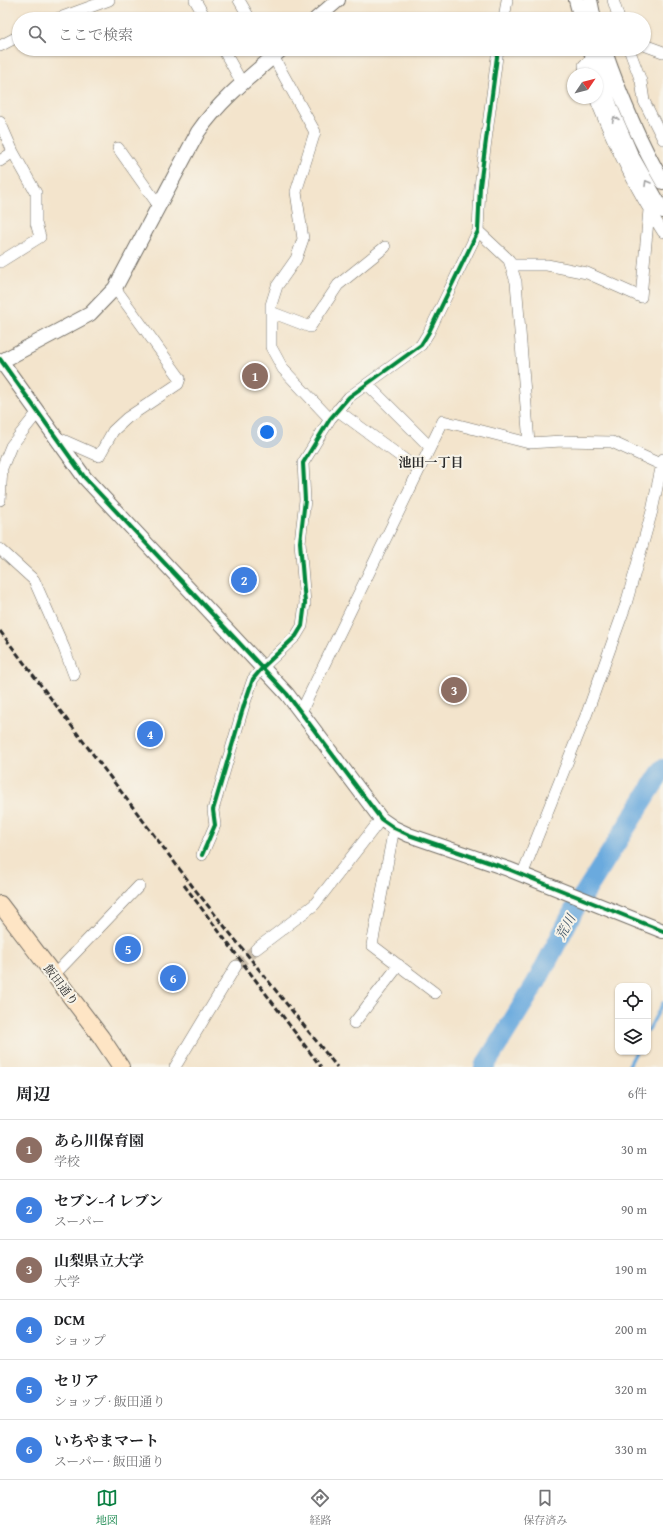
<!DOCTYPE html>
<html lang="ja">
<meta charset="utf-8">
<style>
body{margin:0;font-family:"Gentium Book Plus","Noto Serif JP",serif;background:#f6f6f6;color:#202124}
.controls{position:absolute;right:12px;bottom:12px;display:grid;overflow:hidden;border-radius:8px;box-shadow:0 1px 3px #0004}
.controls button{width:36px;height:36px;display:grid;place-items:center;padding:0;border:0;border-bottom:1px solid #e0e0e0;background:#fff;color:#202124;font:20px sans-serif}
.compass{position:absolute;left:567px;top:68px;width:36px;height:36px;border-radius:50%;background:#fff;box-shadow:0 1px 3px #0004;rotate:55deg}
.you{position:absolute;left:267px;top:432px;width:14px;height:14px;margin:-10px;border:3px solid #fff;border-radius:50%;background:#1a73e8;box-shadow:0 0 0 6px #1a73e833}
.badge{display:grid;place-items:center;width:26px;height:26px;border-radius:50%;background:#0b8043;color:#fff;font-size:13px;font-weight:700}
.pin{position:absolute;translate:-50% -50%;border:2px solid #fff;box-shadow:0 1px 4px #0006}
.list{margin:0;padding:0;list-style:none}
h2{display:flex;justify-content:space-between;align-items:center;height:52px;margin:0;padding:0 16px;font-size:17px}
h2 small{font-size:13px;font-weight:400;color:#757577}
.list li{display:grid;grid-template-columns:26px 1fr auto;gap:12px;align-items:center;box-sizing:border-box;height:60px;padding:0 16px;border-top:1px solid #e0e0e0}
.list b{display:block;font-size:15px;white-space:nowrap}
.list p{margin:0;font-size:13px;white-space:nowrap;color:#757577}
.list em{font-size:13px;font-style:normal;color:#757577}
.icon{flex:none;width:22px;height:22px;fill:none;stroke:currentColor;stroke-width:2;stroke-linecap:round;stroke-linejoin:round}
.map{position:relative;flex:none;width:663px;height:1067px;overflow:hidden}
.search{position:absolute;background:#fff;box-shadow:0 1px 3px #0004;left:12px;right:12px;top:12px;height:44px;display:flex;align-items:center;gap:10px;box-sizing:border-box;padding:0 14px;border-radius:22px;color:#757577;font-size:15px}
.sheet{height:412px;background:#fff}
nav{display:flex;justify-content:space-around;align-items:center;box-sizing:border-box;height:56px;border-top:1px solid #e0e0e0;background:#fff;font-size:11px;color:#757577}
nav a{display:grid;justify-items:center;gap:2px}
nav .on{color:#0b8043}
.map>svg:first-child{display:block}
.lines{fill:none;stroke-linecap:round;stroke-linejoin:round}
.stream{stroke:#6baade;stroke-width:3.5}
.river{stroke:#6baade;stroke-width:20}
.minor-tunnel{stroke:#cbbfac;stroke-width:11;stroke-dasharray:11 5.5;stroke-linecap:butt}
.minor-casing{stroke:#716c63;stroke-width:12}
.tertiary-casing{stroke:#716c63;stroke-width:16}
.secondary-casing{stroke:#716c63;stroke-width:18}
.minor{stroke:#fff;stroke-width:11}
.tertiary{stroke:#fff;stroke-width:14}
.secondary{stroke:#fee5c5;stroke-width:16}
.rail{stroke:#2b2b2b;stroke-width:3;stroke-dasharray:6 3;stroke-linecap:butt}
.cycleway-casing{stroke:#f7f3e8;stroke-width:6}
.cycleway{stroke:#00873e;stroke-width:4}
.oneway{stroke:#a0a0a0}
.labels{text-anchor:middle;stroke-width:4;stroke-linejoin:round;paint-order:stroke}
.street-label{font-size:12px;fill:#2b2b2b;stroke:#f7f3e8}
.neighbourhood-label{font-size:13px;font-weight:bold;fill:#2b2b2b;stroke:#f7f3e8}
.water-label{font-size:13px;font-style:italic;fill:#41576a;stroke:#f7f3e8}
</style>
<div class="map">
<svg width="663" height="1067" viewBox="0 0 663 1067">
<rect width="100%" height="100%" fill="#f7f3e8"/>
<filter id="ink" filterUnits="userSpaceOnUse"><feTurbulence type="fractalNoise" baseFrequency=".025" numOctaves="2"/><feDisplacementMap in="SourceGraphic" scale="8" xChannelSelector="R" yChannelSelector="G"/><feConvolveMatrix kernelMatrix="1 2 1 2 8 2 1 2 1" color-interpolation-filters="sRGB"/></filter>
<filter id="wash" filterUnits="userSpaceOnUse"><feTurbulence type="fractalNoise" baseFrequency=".012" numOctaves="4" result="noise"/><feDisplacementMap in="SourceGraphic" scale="16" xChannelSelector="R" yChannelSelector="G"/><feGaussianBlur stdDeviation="0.9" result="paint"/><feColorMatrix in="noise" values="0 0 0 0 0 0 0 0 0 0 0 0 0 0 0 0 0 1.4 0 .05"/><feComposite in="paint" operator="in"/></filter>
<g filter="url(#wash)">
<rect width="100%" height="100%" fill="#f3e4cc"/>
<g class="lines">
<!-- stream -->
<path class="stream" d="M 648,1031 L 663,1003
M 628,1067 L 636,1052"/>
<!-- river -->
<path class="river" d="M 484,1067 L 536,983 L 574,910 L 663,769"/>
</g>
</g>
<g filter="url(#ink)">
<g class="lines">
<!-- minor-tunnel -->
<path class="minor-tunnel" d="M 236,966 L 256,949"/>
<defs>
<path id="minor" d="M 195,0 L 206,19
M 239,0 L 250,19
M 613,0 L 619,19
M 57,19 L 109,0
M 504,19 L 507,0
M 644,45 L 663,52
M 0,46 L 19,36
M 223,49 L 242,83
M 269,49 L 315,132 L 296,192 L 303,239 L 296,259 L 277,286 L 271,305 L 271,347 L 283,369 L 330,419
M 629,49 L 641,81 L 644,101 L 663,139
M 585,74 L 584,65 L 593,58
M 595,98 C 614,145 635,189 663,232
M 0,122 L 13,152 L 0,161
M 118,148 L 159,206
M 478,231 L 509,260 L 516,282 L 529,443
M 0,262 L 40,237 L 36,223 L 36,193 L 13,152
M 511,265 L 547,265 L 587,273 L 641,297 L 649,210
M 271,312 L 310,327 L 338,285 L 385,247
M 367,384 L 430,447
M 337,410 L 419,470
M 56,437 L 99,456 L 113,431 L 127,418 L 178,384 L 180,378 L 115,288
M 0,500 L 2,468 L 11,446 L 38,412
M 0,549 L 34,580 L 64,648 L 74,675
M 301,712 L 443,421 L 529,443 L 562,441 L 612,442 L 662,465
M 394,828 L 372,945 L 435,993
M 202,855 L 215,825 L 213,810 L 244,705 L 253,679 L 263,667 L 296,636 L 302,626 L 305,603 L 300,542 L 305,500 L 303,463 L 330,419 L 349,397 L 421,345 L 429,332 L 478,231 L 480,186 L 498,49
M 522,875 L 587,713 L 626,604 L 652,511 L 663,459
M 256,949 L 314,905 L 381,819
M 54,975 L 139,886
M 354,1023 L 399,965
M 175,1067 L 236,966"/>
<path id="tertiary" d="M 576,0 L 581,19
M 590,0 L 594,19
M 316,19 L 338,0
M 590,49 L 612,111 L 631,155 L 663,211
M 604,49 C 620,95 638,140 663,182
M 1,361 L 85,478 L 287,694 L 381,819 L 394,828 L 409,835 L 508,869 L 663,931
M 0,362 L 90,314 L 115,288 L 198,132 C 221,99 252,75 282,49"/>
<path id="secondary" d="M 0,904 L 101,1037 L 121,1067"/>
</defs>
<!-- minor casing -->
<use href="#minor" class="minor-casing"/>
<!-- tertiary casing -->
<use href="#tertiary" class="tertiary-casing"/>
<!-- secondary casing -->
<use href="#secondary" class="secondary-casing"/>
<!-- minor -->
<use href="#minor" class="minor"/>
<!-- tertiary -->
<use href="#tertiary" class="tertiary"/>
<!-- secondary -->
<use href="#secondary" class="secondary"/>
<!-- rail -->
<path class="rail" d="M 0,631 L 193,887 L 337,1067
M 184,885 L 321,1067"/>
<defs>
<path id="cycleway" d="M 0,359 L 85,478 L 287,694 L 381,819 L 394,828 L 409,835 L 508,869 L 663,931
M 202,855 L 215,825 L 213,810 L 244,705 L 253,679 L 263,667 L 296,636 L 302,626 L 305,603 L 300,542 L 305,500 L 303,463 L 330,419 L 349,397 L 421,345 L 429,332 L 478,231 L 480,186 L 498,49"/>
</defs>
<!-- cycleway casing -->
<use href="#cycleway" class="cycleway-casing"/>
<!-- cycleway -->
<use href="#cycleway" class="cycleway"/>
</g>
<!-- one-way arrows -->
<defs><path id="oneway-chevron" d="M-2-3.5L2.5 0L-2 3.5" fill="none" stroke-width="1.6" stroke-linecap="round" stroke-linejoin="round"/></defs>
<g class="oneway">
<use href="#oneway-chevron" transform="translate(615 119) rotate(-113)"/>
<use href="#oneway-chevron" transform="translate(647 183) rotate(-120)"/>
</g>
</g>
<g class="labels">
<!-- street labels -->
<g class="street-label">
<text transform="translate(61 985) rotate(53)" y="4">飯田通り</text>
</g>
<!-- neighbourhood labels -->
<g class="neighbourhood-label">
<text x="431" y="467">池田一丁目</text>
</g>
<!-- water labels -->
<g class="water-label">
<text transform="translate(565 927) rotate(-62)" y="5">荒川</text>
</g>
</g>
</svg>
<div class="controls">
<button><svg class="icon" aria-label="locate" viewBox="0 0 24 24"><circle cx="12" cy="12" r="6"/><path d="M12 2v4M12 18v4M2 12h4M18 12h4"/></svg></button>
<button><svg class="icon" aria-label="layers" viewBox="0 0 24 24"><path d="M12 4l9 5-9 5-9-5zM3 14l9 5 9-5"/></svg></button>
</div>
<svg class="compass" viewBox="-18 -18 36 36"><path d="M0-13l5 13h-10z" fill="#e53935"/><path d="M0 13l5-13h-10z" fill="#757577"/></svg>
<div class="you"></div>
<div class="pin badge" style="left:255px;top:376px;background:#8d6e63">1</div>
<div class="pin badge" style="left:244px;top:580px;background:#3f7fe0">2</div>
<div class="pin badge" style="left:454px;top:690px;background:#8d6e63">3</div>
<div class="pin badge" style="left:150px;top:734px;background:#3f7fe0">4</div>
<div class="pin badge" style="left:128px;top:949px;background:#3f7fe0">5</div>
<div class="pin badge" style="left:173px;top:978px;background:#3f7fe0">6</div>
<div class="search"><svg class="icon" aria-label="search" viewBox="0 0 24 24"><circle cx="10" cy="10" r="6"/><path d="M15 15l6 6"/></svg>ここで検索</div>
</div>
<section class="sheet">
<h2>周辺<small>6件</small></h2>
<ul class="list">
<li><span class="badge" style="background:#8d6e63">1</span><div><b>あら川保育園</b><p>学校</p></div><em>30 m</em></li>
<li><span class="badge" style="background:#3f7fe0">2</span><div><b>セブン-イレブン</b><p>スーパー</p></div><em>90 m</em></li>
<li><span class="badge" style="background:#8d6e63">3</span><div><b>山梨県立大学</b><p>大学</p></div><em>190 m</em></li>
<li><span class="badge" style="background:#3f7fe0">4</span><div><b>DCM</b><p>ショップ</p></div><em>200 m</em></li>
<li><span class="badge" style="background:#3f7fe0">5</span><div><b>セリア</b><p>ショップ · 飯田通り</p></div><em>320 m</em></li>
<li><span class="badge" style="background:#3f7fe0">6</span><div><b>いちやまマート</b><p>スーパー · 飯田通り</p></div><em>330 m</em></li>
</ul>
</section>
<nav>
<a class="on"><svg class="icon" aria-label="map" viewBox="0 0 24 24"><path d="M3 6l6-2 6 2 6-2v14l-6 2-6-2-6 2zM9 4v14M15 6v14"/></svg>地図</a>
<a><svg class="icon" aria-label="directions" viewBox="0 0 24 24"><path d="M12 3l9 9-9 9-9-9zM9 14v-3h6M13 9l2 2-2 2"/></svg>経路</a>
<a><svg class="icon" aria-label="saved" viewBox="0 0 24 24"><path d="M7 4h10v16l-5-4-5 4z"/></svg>保存済み</a>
</nav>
